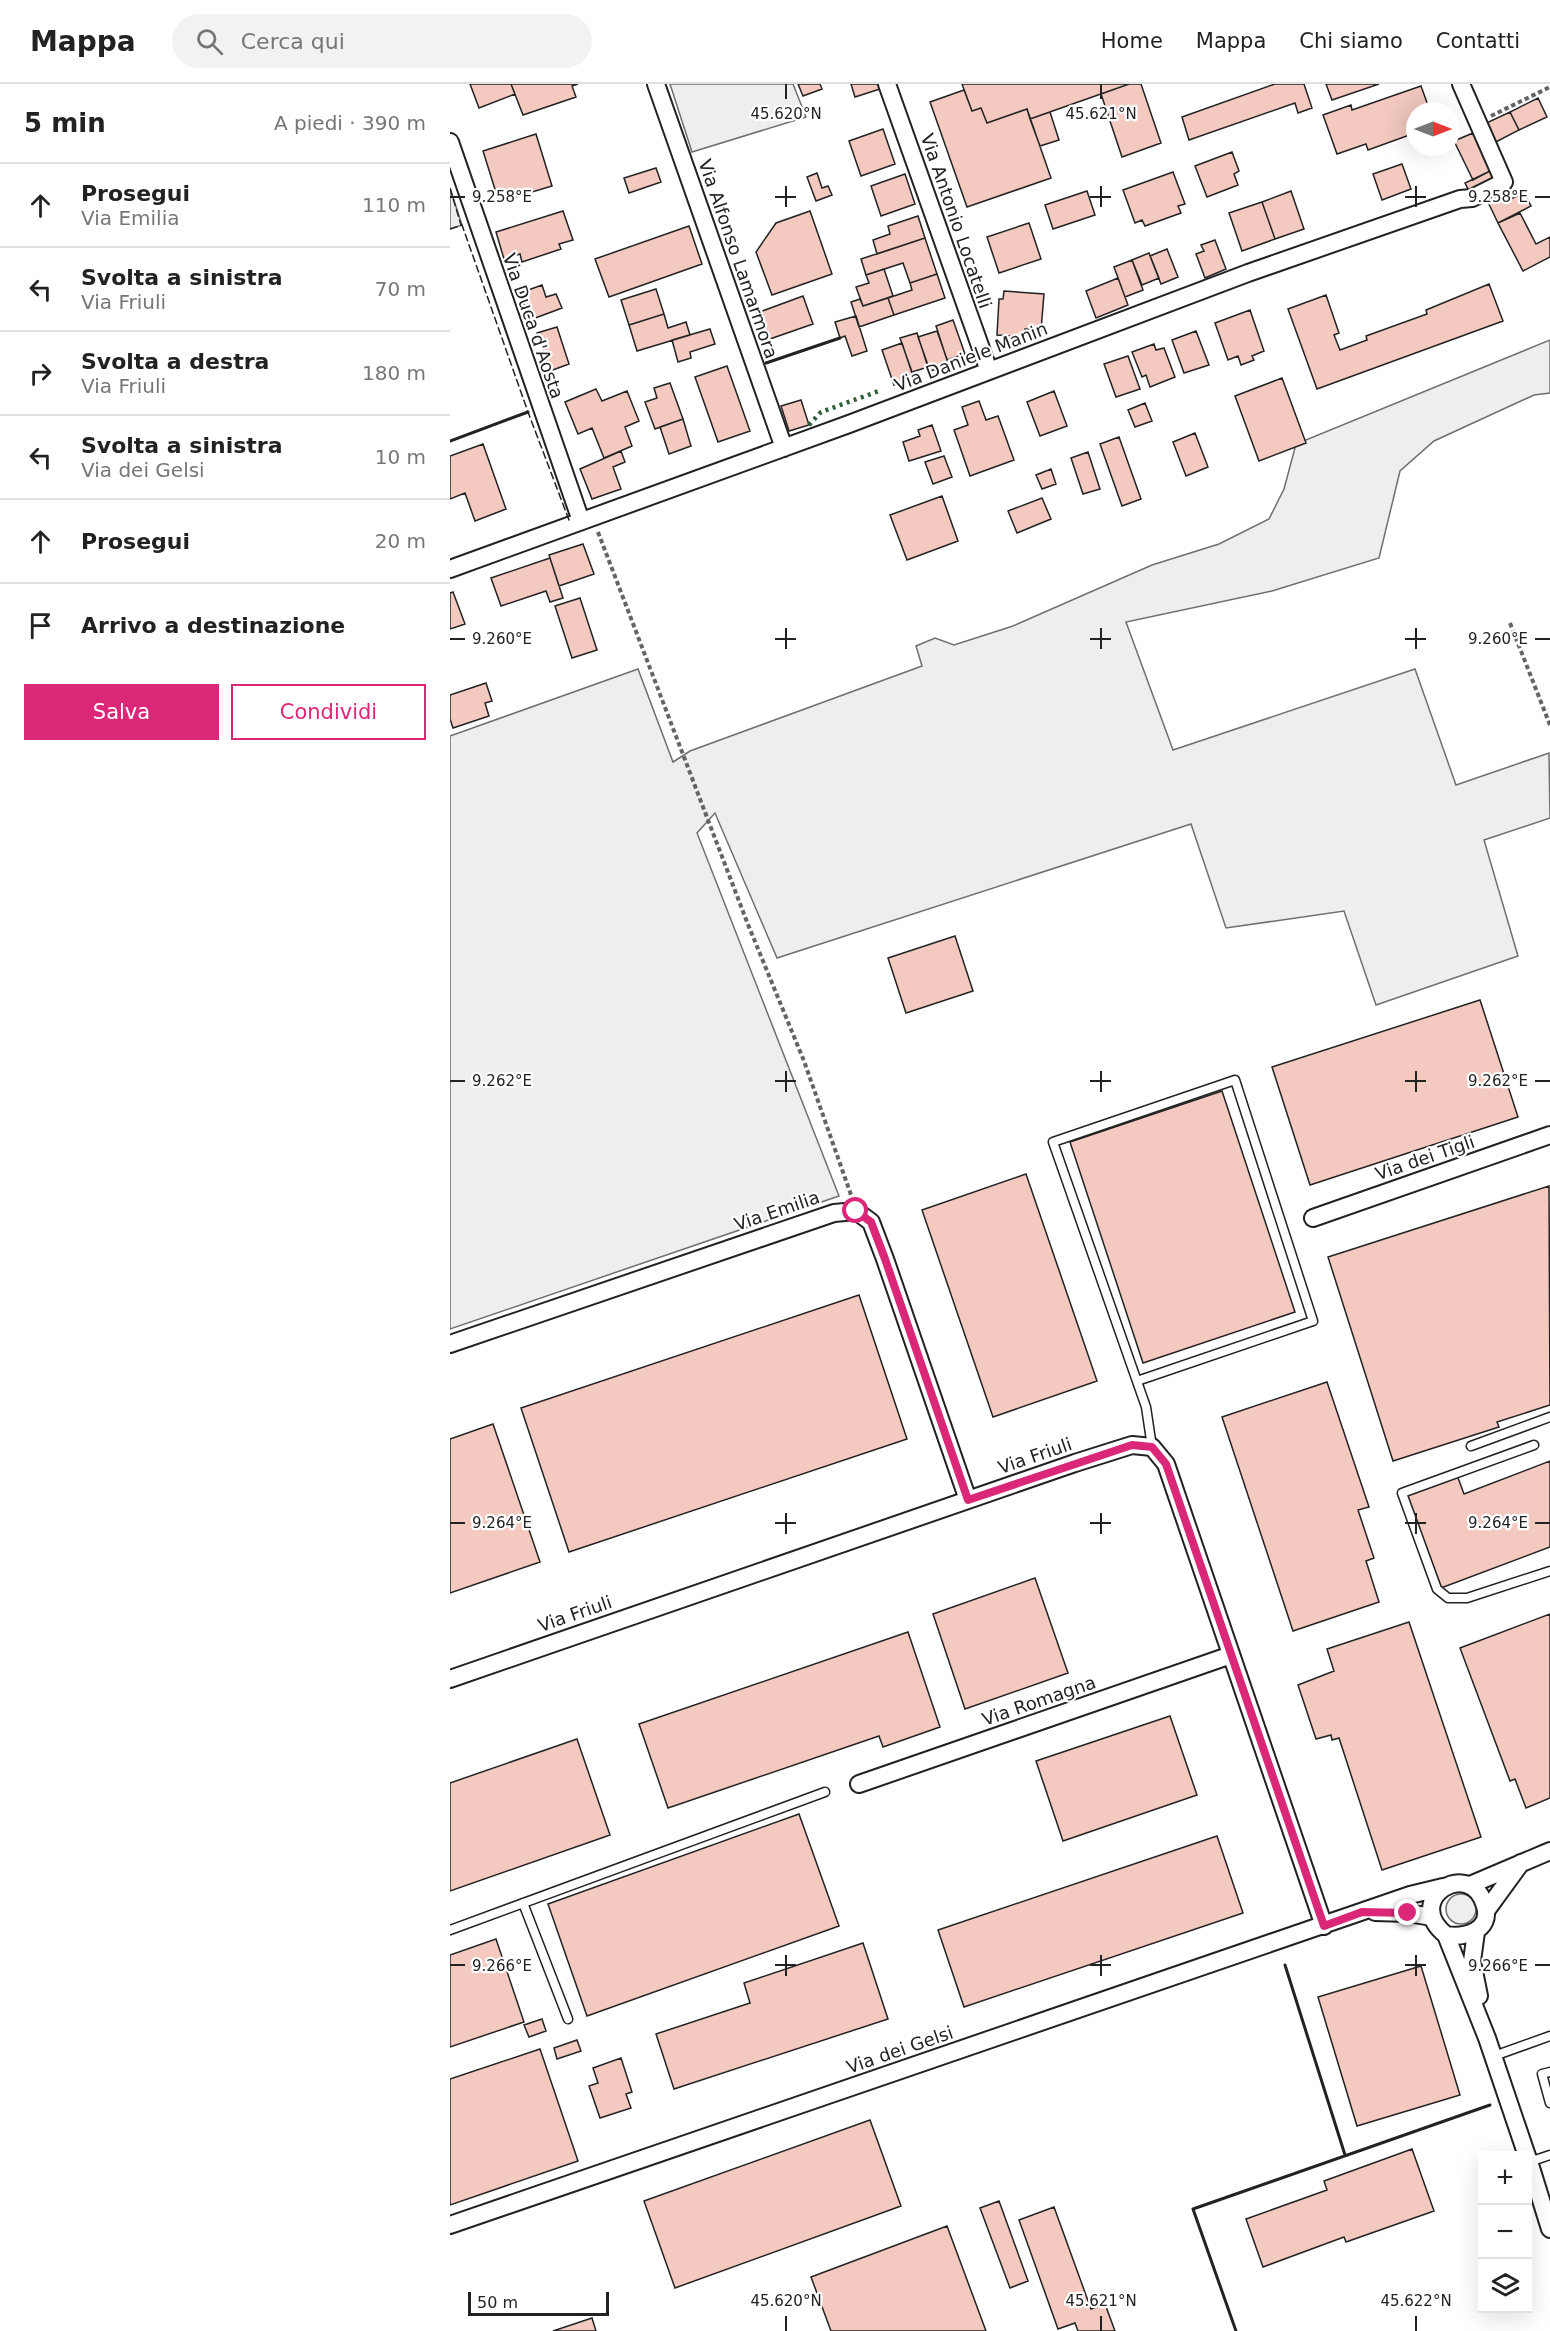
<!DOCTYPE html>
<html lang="it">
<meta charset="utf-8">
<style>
body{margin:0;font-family:"DejaVu Sans",sans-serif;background:#f2f2f2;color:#222}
.controls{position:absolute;right:18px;bottom:18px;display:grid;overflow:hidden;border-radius:0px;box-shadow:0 6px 24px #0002}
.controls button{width:54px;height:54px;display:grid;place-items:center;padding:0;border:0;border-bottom:2px solid #e0e0e0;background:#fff;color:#222;font:30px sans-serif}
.compass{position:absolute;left:956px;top:18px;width:54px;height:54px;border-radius:50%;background:#fff;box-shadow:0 6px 24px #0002;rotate:90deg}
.scale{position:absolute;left:18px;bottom:15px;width:141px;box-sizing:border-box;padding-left:6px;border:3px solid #222;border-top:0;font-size:16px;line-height:21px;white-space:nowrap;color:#222;-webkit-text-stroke:4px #fff;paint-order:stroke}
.stop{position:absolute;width:18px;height:18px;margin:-14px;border:4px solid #db2777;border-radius:50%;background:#fff}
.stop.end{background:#db2777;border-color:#fff;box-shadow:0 2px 6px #0008}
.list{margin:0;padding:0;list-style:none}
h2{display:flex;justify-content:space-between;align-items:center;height:78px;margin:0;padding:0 24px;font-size:26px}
h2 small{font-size:20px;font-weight:400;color:#767676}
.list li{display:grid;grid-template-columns:39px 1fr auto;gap:18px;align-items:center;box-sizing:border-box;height:84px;padding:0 24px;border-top:2px solid #e0e0e0}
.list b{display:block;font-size:22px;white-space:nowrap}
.list p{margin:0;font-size:20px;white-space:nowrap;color:#767676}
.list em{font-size:20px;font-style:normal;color:#767676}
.actions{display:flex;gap:12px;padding:18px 24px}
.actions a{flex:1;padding:14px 0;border:2px solid #db2777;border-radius:0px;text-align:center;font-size:21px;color:#db2777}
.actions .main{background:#db2777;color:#fff}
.icon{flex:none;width:33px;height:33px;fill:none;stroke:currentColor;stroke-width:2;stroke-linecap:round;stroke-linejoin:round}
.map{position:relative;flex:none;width:1100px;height:2247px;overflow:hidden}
header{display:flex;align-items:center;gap:36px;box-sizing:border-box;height:84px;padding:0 30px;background:#fff;border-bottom:2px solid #e0e0e0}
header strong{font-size:28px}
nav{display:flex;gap:33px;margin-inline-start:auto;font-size:21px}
.search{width:420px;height:54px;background:#f2f2f2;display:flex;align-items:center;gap:15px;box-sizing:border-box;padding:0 21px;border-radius:33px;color:#767676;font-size:22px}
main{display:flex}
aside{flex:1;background:#fff}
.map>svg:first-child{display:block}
.green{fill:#eee;stroke:#6f6f6f;stroke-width:1.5}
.building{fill:#f3c9c0;stroke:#222;stroke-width:1.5}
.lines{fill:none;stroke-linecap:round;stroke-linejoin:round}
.lane-casing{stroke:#222;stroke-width:11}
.street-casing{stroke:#222;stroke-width:20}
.path{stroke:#646464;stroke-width:4;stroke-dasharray:4.5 3;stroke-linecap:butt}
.lane{stroke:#fff;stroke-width:8}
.street{stroke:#fff;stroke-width:16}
.hedge{stroke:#2f5e38;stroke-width:4.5;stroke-dasharray:3 4.5;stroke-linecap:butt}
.fence{stroke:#222;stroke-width:1.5;stroke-dasharray:8 3;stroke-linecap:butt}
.wall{stroke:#222;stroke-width:3}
.route{stroke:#db2777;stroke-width:8}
.ticks{fill:none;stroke:#222;stroke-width:2}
.labels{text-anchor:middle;stroke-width:4.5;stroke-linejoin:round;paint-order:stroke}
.street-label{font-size:18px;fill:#222;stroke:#fff}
.ticks-label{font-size:15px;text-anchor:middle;fill:#222;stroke:#fff;stroke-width:4.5;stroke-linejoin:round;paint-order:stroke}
</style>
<header>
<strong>Mappa</strong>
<div class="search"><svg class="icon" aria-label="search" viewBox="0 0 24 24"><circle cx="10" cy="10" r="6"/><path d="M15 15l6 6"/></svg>Cerca qui</div>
<nav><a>Home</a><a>Mappa</a><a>Chi siamo</a><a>Contatti</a></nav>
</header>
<main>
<aside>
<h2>5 min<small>A piedi · 390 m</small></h2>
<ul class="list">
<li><svg class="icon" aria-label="ahead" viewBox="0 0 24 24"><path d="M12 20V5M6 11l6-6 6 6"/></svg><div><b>Prosegui</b><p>Via Emilia</p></div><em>110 m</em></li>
<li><svg class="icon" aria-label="left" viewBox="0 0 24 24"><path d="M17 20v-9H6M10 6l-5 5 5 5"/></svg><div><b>Svolta a sinistra</b><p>Via Friuli</p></div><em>70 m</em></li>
<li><svg class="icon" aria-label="right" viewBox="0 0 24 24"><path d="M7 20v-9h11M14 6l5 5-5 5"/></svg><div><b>Svolta a destra</b><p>Via Friuli</p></div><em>180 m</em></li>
<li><svg class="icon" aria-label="left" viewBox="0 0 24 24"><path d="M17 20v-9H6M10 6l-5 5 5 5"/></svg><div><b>Svolta a sinistra</b><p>Via dei Gelsi</p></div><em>10 m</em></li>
<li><svg class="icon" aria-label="ahead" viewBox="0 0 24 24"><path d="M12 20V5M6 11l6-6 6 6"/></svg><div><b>Prosegui</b></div><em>20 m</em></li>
<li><svg class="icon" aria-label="arrive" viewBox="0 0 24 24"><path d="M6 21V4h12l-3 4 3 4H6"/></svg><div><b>Arrivo a destinazione</b></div></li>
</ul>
<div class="actions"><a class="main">Salva</a><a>Condividi</a></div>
</aside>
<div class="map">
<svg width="1100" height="2247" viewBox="0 0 1100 2247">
<rect width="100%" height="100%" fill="#fff"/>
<!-- green -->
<path class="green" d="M 220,0 L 343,0 L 356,33 L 242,68 Z
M 0,104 L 12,141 L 0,145 Z
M 1100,256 L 1100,309 L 1084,311 L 984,357 L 950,387 L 929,474 L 822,507 L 676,538 L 723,666 L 965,585 L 1006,701 L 1099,669 L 1100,734 L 1034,756 L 1068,872 L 926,921 L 894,827 L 776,844 L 741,740 L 327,874 L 265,729 L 247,749 L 389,1112 L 0,1245 L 0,652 L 188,585 L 223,678 L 240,667 L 472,582 L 466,562 L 485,554 L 504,561 L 563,542 L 702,481 L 769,460 L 819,435 L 834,405 L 846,360 Z
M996 1825a15 15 0 1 1 30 0a15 15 0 1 1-30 0Z"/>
<!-- building -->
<path class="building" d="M 20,0 L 61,0 L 65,10 L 29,24 Z
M 61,0 L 128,0 L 122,2 L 126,13 L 73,31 Z
M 348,0 L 370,0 L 372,5 L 353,12 Z
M 401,0 L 432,0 L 433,4 L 405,13 Z
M 512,0 L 679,0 L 580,35 L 577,25 L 537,39 L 531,24 L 522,27 Z
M 679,0 L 691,0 L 711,59 L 672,73 L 651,10 Z
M 825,0 L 854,0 L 862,24 L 848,29 L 845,19 L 739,56 L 732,33 Z
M 876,0 L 929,0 L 882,16 Z
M 971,2 L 980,27 L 965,27 L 965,49 L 918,66 L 916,60 L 887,70 L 873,31 L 901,21 L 902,26 Z
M 514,6 L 522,27 L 531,24 L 537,39 L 577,25 L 601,94 L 517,123 L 480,18 Z
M 1088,14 L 1097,33 L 1069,46 L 1060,28 Z
M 600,28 L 609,56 L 590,62 L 580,35 Z
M 1060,28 L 1069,46 L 1042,60 L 1032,41 Z
M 433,45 L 445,80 L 411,92 L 399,57 Z
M 1023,49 L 1044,85 L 1023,96 L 1004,57 Z
M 86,50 L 102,102 L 49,118 L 33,67 Z
M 782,68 L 789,87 L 784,90 L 788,101 L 757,113 L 745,82 Z
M 952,80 L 961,105 L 932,116 L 923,90 Z
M 206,84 L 211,98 L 179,109 L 174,94 Z
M 1044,85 L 1050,98 L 1021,111 L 1015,99 Z
M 723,88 L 735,120 L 728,122 L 731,129 L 695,142 L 692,136 L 685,139 L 673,106 Z
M 367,89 L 372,104 L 378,102 L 382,111 L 366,117 L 357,93 Z
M 455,90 L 465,120 L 431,132 L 421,102 Z
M 1057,105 L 1061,115 L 1074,108 L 1081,122 L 1048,139 L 1036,114 Z
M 637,107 L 645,131 L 603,145 L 595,121 Z
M 841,107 L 854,145 L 825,155 L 812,118 Z
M 812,118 L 825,155 L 792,167 L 779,129 Z
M 113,127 L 123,156 L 109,160 L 111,165 L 72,178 L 70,170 L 54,175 L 46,148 Z
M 360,127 L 382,190 L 322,211 L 306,168 L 326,139 Z
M 1070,129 L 1086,160 L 1100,153 L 1100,173 L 1073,187 L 1048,139 Z
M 468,132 L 475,154 L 427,170 L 423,156 L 440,150 L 438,142 Z
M 579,139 L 591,175 L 549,189 L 537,153 Z
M 239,142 L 252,180 L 159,213 L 145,175 Z
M 475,154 L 487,190 L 460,199 L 453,179 L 416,191 L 411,175 Z
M 765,156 L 776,185 L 755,194 L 746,170 L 754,167 L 751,161 Z
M 717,165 L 728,193 L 711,200 L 700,172 Z
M 699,169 L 709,194 L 692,201 L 682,176 Z
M 682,176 L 693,206 L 675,213 L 664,183 Z
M 434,185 L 443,212 L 413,222 L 406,203 L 419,199 L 416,191 Z
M 487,190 L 495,214 L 444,231 L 438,214 L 462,206 L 460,199 Z
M 668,194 L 678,221 L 646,234 L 636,207 Z
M 1039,200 L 1053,237 L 867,305 L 838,225 L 876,211 L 889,249 L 884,251 L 890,266 L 917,256 L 916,252 L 977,230 L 976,226 Z
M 92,201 L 96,213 L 106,210 L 112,224 L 80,236 L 70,209 Z
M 206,205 L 214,230 L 179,241 L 171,216 Z
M 554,207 L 594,210 L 591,246 L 575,245 L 574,253 L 547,251 L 549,215 L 553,215 Z
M 353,212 L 363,240 L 317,256 L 307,229 Z
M 438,214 L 444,231 L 409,243 L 401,218 L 410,215 L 413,222 Z
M 800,226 L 814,267 L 802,272 L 804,276 L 791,281 L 788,272 L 778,276 L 765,239 Z
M 214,230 L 218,244 L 236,238 L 240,251 L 187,267 L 179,241 Z
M 406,232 L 417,267 L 402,272 L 395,252 L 390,254 L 385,238 Z
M 503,236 L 515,270 L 497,276 L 486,242 Z
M 107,243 L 119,280 L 100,287 L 87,249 Z
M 260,245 L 265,260 L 240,268 L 241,274 L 228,278 L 222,256 Z
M 487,247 L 499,281 L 480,287 L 468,253 Z
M 746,247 L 759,281 L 734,289 L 722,256 Z
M 467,249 L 478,283 L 462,288 L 450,254 Z
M 452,259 L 464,295 L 444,301 L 432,266 Z
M 704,260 L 706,266 L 714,264 L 725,293 L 700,303 L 696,291 L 692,293 L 682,268 Z
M 678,272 L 690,305 L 666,313 L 654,280 Z
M 277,282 L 300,347 L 268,358 L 245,293 Z
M 832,294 L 856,359 L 809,377 L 785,312 Z
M 220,299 L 233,335 L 205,345 L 195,318 L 207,314 L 204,304 Z
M 146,305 L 152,317 L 177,307 L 189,337 L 175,343 L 182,362 L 154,374 L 142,344 L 128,350 L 115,318 Z
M 604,307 L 617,342 L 590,352 L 577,318 Z
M 351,316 L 359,341 L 339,347 L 331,322 Z
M 529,317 L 536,336 L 548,332 L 564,376 L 520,392 L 504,346 L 518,341 L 512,323 Z
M 695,319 L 702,337 L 685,343 L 678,326 Z
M 233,335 L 241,362 L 219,370 L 210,343 Z
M 482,341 L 491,367 L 459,377 L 453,358 L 470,352 L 468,346 Z
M 745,349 L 758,383 L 736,392 L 723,358 Z
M 669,353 L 691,415 L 672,422 L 650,360 Z
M 33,360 L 56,425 L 25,437 L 15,409 L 0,415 L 0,372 Z
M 171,367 L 175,378 L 163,383 L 171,405 L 142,415 L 130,385 Z
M 638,368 L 650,405 L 633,410 L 621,374 Z
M 494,372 L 502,393 L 483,400 L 475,378 Z
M 601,385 L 606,400 L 592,405 L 586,391 Z
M 492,412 L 508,457 L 457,476 L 440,431 Z
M 592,414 L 601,435 L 567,449 L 558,427 Z
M 133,460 L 144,490 L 109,502 L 99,471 Z
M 100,474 L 113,514 L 100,518 L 96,507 L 51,522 L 41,494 Z
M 3,508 L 15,540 L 0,545 L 0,509 Z
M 130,514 L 147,566 L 122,574 L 105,522 Z
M 36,599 L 42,617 L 35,619 L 39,632 L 3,644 L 0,635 L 0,611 Z
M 505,852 L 523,907 L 456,929 L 438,874 Z
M 1030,916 L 1068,1033 L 860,1101 L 822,983 Z
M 772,1007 L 845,1228 L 693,1279 L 620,1058 Z
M 576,1090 L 647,1297 L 543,1333 L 472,1126 Z
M 1099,1102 L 1100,1321 L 1047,1338 L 1049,1343 L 943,1377 L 878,1173 Z
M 409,1211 L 457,1355 L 119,1468 L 71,1324 Z
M 877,1298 L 919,1423 L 908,1426 L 924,1474 L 916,1477 L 929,1518 L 843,1547 L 772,1333 Z
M 43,1340 L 90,1478 L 0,1509 L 0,1355 Z
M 1100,1377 L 1100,1463 L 991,1504 L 955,1410 L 1007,1391 L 1014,1410 Z
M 585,1494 L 618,1589 L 515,1625 L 483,1530 Z
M 1100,1530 L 1100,1714 L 1076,1724 L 1065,1695 L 1060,1697 L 1010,1564 Z
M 959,1538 L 1031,1753 L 932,1786 L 889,1654 L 882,1656 L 881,1651 L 866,1655 L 848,1601 L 884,1587 L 877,1565 Z
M 458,1548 L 490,1643 L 433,1663 L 429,1652 L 218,1724 L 189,1640 Z
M 720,1632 L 747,1711 L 613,1757 L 586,1677 Z
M 127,1655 L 160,1751 L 0,1807 L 0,1699 Z
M 349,1730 L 389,1842 L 137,1932 L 98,1820 Z
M 767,1752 L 793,1829 L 514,1923 L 488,1846 Z
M 46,1855 L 74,1938 L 0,1963 L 0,1871 Z
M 413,1859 L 438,1935 L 224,2005 L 206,1950 L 300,1919 L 294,1899 Z
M 971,1882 L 1010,2011 L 907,2042 L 868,1913 Z
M 92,1935 L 96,1947 L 79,1953 L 74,1941 Z
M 127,1956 L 131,1967 L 107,1975 L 104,1964 Z
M 90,1965 L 128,2077 L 0,2121 L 0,1995 Z
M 171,1974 L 182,2008 L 176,2010 L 181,2024 L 150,2034 L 139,2002 L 148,1999 L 143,1984 Z
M 420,2036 L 451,2122 L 225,2204 L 194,2117 Z
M 962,2065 L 984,2127 L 896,2158 L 894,2153 L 813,2183 L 796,2135 L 877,2106 L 874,2097 Z
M 549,2117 L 578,2197 L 560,2204 L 530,2124 Z
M 604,2123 L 641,2225 L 655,2220 L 665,2247 L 628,2247 L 625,2239 L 608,2245 L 569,2136 Z
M 497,2142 L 536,2247 L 381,2247 L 361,2193 Z
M 142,2234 L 146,2247 L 103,2247 Z"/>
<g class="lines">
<defs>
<path id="lane" d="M 687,1297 L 863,1237 L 785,996 L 603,1058 L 696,1323 L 702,1363
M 1084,1361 L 952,1409 L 987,1505 L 998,1514 L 1017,1514 L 1100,1487
M 1021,1362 L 1100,1333
M 73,1819 L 118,1935
M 0,1846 L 375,1708
M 1044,1972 L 1100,1952
M 1100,1988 L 1092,1990 L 1100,2019
M 1079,2078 L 1100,2071"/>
<path id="street" d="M 206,0 L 334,364
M 437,0 L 539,287
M 0,58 L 131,437
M 0,485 L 399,340 L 798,189 L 1010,115 L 1022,114 L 1054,98 L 1011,0
M 863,1134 L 1100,1051
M 0,1260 L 384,1129 L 406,1127 L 421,1138 L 435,1175 L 518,1416
M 0,1595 L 625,1379 L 682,1361 L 702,1363 L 716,1380 L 874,1842
M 409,1700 L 781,1571
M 1020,1801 L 1100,1767
M 1036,1827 L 1071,1779
M 925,1828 L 958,1829 L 982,1833
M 1026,1848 L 1022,1877 L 1029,1912
M 996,1851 C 1014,1854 1042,1847 1035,1822 C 1021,1772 951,1815 996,1851 L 1037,1954 L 1077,2072
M 1078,2074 L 1100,2145
M 0,2141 L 960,1811 L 993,1803"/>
</defs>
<!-- lane casing -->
<use href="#lane" class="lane-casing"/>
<!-- street casing -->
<use href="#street" class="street-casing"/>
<!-- path -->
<path class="path" d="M 1041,32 L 1100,3
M 148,448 L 297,838 L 354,977 L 401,1111
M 1060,539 L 1100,641"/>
<!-- lane -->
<use href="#lane" class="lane"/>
<!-- street -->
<use href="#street" class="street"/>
<!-- hedge -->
<path class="hedge" d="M 359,341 L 371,328 L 429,307"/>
<!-- fence -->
<path class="fence" d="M 0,104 L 11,141
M 0,145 L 12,141 L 78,328 L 119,436 L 116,437"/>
<!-- wall -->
<path class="wall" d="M 316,279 L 390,254
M 0,357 L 78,328
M 835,1881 L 895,2071
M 786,2247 L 743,2125 L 1040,2021"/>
</g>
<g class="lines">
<!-- route -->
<path class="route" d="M 406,1127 L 421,1138 L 435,1175 L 518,1416 L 682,1361 L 702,1363 L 716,1380 L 874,1842 L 912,1828 L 958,1829"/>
</g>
<!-- ticks -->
<path class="ticks" d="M 336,0 L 336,15M 651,0 L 651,15M 336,102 L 336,123M 651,102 L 651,123M 966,102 L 966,123M 0,113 L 15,113M 325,113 L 346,113M 640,113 L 661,113M 955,113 L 976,113M 1085,113 L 1100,113M 336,544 L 336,565M 651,544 L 651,565M 966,544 L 966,565M 0,555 L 15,555M 325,555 L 346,555M 640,555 L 661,555M 955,555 L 976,555M 1085,555 L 1100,555M 336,987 L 336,1008M 651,987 L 651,1008M 966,987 L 966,1008M 0,997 L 15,997M 325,997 L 346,997M 640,997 L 661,997M 955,997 L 976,997M 1085,997 L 1100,997M 336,1429 L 336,1450M 651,1429 L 651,1450M 966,1429 L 966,1450M 0,1439 L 15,1439M 325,1439 L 346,1439M 640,1439 L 661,1439M 955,1439 L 976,1439M 1085,1439 L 1100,1439M 336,1871 L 336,1892M 651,1871 L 651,1892M 966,1871 L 966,1892M 0,1881 L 15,1881M 325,1881 L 346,1881M 640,1881 L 661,1881M 955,1881 L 976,1881M 1085,1881 L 1100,1881M 336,2232 L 336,2247M 651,2232 L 651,2247M 966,2232 L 966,2247"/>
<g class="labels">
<!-- street labels -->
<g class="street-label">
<text transform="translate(506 137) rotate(71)" y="6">Via Antonio Locatelli</text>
<text transform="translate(288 175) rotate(71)" y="6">Via Alfonso Lamarmora</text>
<text transform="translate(83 242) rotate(71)" y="6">Via Duca d'Aosta</text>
<text transform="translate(521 273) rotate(-21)" y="6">Via Daniele Manin</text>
<text transform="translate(975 1074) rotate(-19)" y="6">Via dei Tigli</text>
<text transform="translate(327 1127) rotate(-19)" y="6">Via Emilia</text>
<text transform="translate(585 1372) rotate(-19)" y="6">Via Friuli</text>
<text transform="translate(125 1530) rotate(-19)" y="6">Via Friuli</text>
<text transform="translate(589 1617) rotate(-19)" y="6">Via Romagna</text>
<text transform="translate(450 1966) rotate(-19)" y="6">Via dei Gelsi</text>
</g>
</g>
<g class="ticks-label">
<text x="336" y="35">45.620°N</text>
<text x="651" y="35">45.621°N</text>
<text x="1048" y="118">9.258°E</text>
<text x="52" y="118">9.258°E</text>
<text x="52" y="560">9.260°E</text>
<text x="1048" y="560">9.260°E</text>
<text x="1048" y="1002">9.262°E</text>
<text x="52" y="1002">9.262°E</text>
<text x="1048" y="1444">9.264°E</text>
<text x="52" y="1444">9.264°E</text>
<text x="1048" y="1887">9.266°E</text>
<text x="52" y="1887">9.266°E</text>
<text x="336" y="2222">45.620°N</text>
<text x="651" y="2222">45.621°N</text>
<text x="966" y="2222">45.622°N</text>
</g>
</svg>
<div class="controls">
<button>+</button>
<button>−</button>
<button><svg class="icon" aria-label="layers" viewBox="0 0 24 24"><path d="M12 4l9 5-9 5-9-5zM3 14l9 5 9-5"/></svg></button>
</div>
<svg class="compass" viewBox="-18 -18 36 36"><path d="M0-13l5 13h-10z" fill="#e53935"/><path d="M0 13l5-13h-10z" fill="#767676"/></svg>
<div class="scale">50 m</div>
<div class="stop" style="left:406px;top:1127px"></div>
<div class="stop end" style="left:958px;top:1829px"></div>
</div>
</main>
